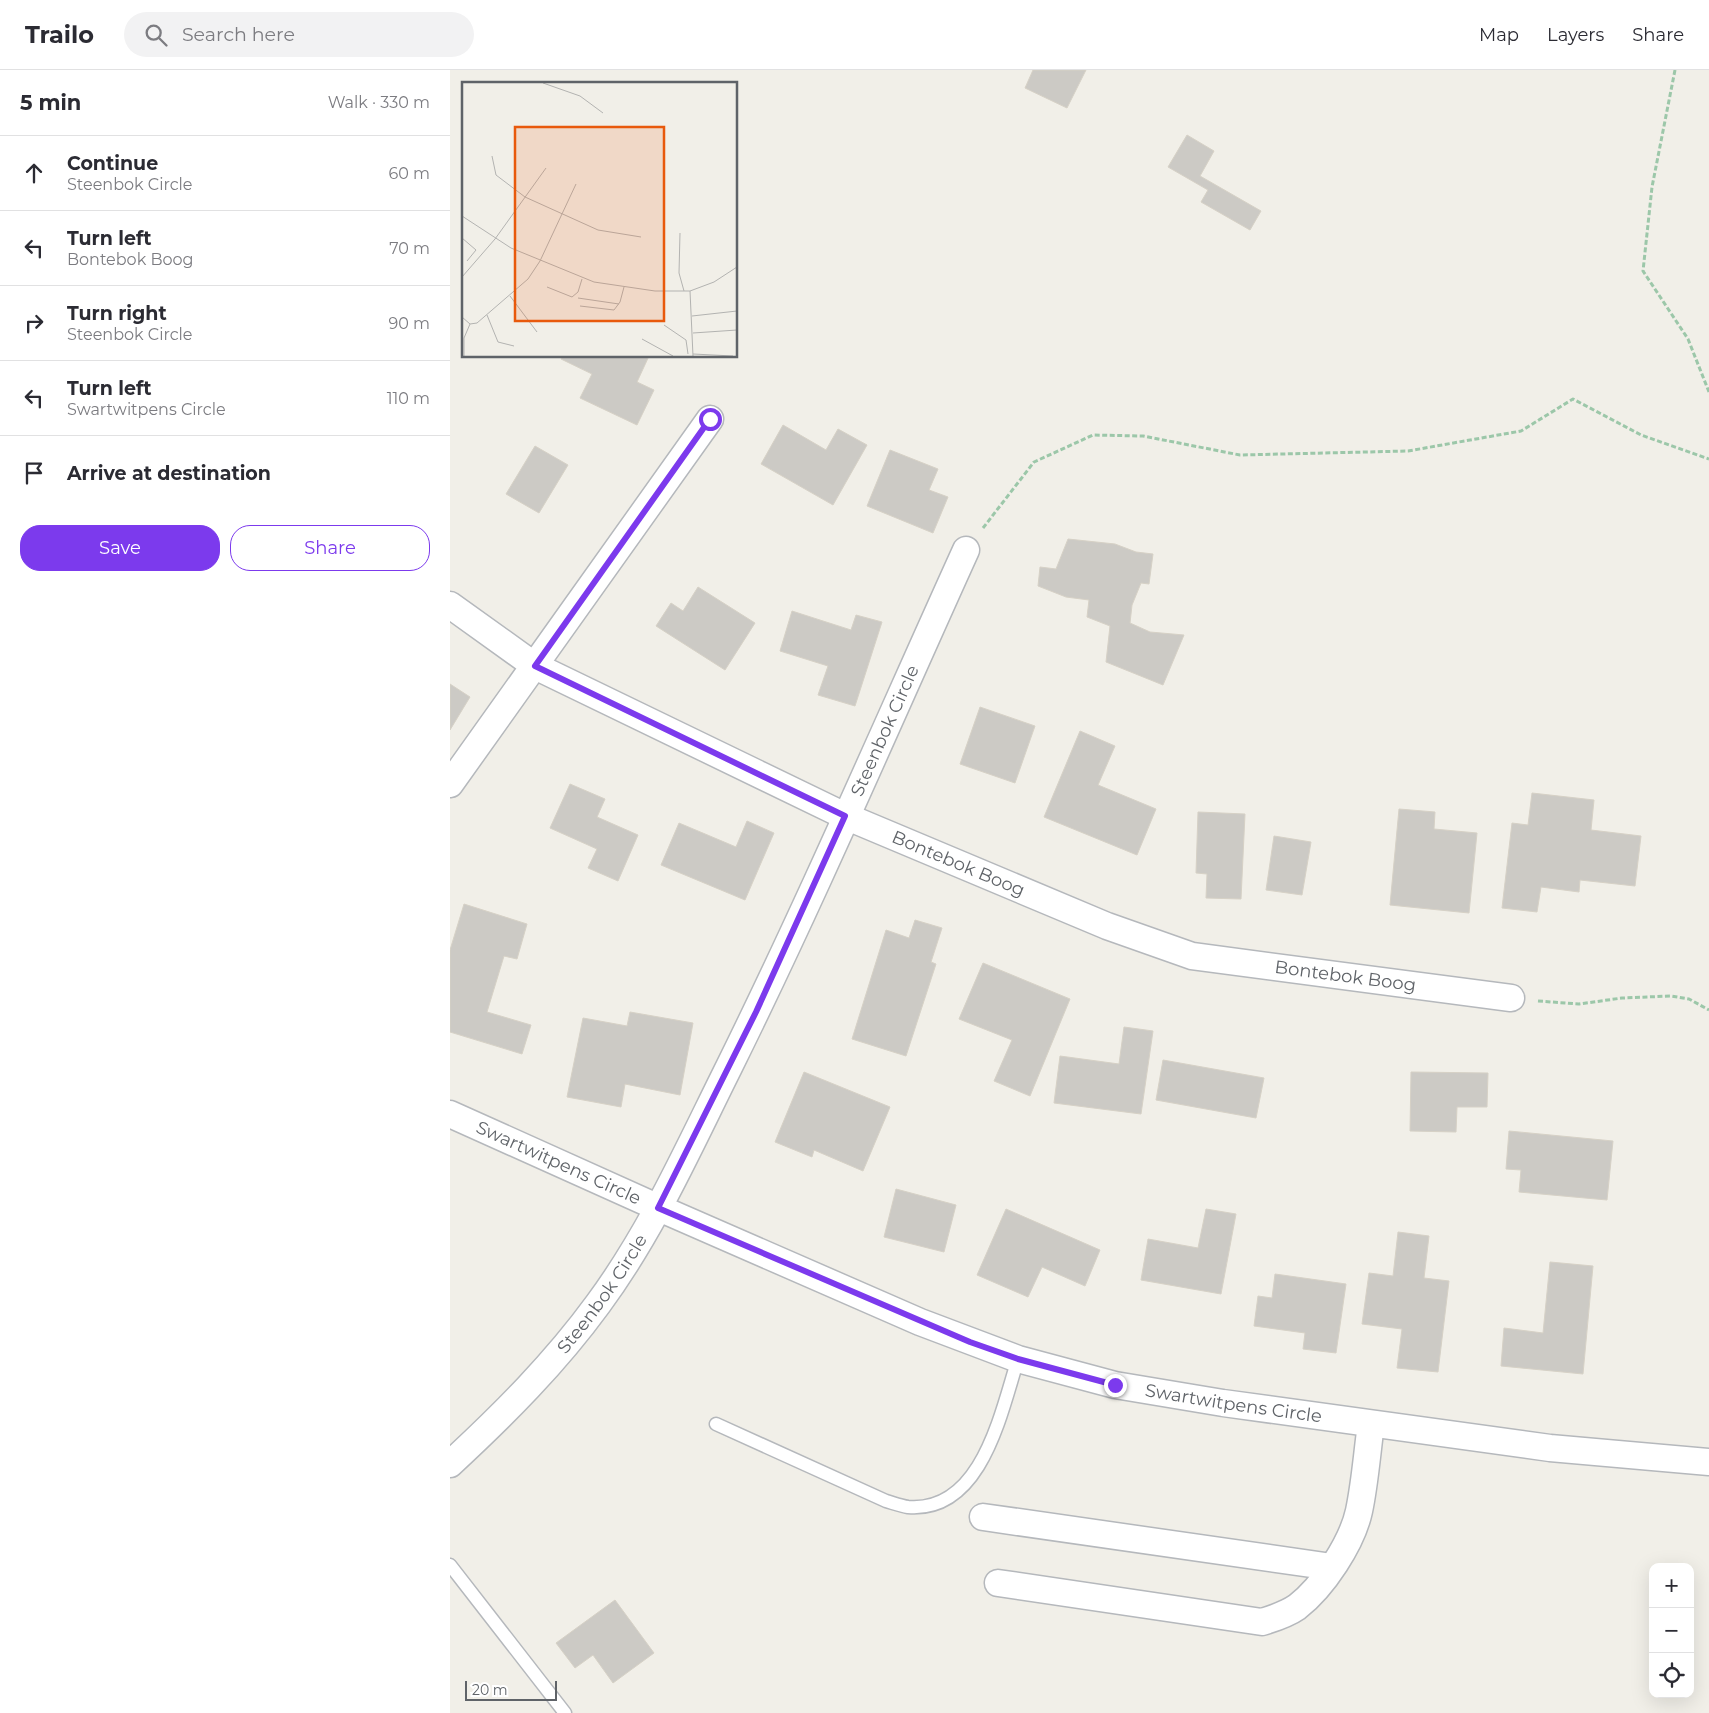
<!DOCTYPE html>
<meta charset="utf-8">
<style>
body{margin:0;font-family:Montserrat,sans-serif;background:#f2f2f3;color:#2b2b33}
.controls{position:absolute;right:15px;bottom:15px;display:grid;overflow:hidden;border-radius:10px;box-shadow:0 5px 20px #0002}
.controls button{width:45px;height:45px;display:grid;place-items:center;padding:0;border:0;border-bottom:1px solid #e1e1e2;background:#fff;color:#2b2b33;font:25px sans-serif}
.scale{position:absolute;left:15px;bottom:12px;width:92px;box-sizing:border-box;padding-left:5px;border:2px solid #5f6368;border-top:0;font-size:14px;line-height:18px;white-space:nowrap;color:#5f6368;-webkit-text-stroke:4px #fff;paint-order:stroke}
.stop{position:absolute;width:15px;height:15px;margin:-11px;border:4px solid #7c3aed;border-radius:50%;background:#fff}
.stop.end{background:#7c3aed;border-color:#fff;box-shadow:0 1px 5px #0008}
.list{margin:0;padding:0;list-style:none}
h2{display:flex;justify-content:space-between;align-items:center;height:65px;margin:0;padding:0 20px;font-size:21px}
h2 small{font-size:16px;font-weight:400;color:#7c7c81}
.list li{display:grid;grid-template-columns:32px 1fr auto;gap:15px;align-items:center;box-sizing:border-box;height:75px;padding:0 20px;border-top:1px solid #e1e1e2}
.list b{display:block;font-size:19px;white-space:nowrap}
.list p{margin:0;font-size:16px;white-space:nowrap;color:#7c7c81}
.list em{font-size:16px;font-style:normal;color:#7c7c81}
.actions{display:flex;gap:10px;padding:15px 20px}
.actions a{flex:1;padding:11px 0;border:1px solid #7c3aed;border-radius:20px;text-align:center;font-size:18px;color:#7c3aed}
.actions .main{background:#7c3aed;color:#fff}
.icon{flex:none;width:28px;height:28px;fill:none;stroke:currentColor;stroke-width:2;stroke-linecap:round;stroke-linejoin:round}
.map{position:relative;flex:none;width:1259px;height:1643px;overflow:hidden}
header{display:flex;align-items:center;gap:30px;box-sizing:border-box;height:70px;padding:0 25px;background:#fff;border-bottom:1px solid #e1e1e2}
header strong{font-size:24px}
nav{display:flex;gap:28px;margin-inline-start:auto;font-size:18px}
.search{width:350px;height:45px;background:#f2f2f3;display:flex;align-items:center;gap:12px;box-sizing:border-box;padding:0 18px;border-radius:28px;color:#7c7c81;font-size:19px}
main{display:flex}
aside{flex:1;background:#fff}
.map>svg:first-child{display:block}
.building{fill:#cccac5;stroke:#d6d1c6}
.lines{fill:none;stroke-linecap:round;stroke-linejoin:round}
.lane-casing{stroke:#b5b8bc;stroke-width:15}
.street-casing{stroke:#b5b8bc;stroke-width:29}
.path{stroke:#9cc7a9;stroke-width:3;stroke-dasharray:5 2.5;stroke-linecap:butt}
.lane{stroke:#fff;stroke-width:12}
.street{stroke:#fff;stroke-width:26}
.route{stroke:#7c3aed;stroke-width:6}
.labels{text-anchor:middle;stroke-width:4.5;stroke-linejoin:round;paint-order:stroke}
.street-label{font-size:18px;fill:#5f6368;stroke:#fff}
.inset-road{fill:none;stroke:#b3b3b1;stroke-width:1}
.view{fill:#e8590c;fill-opacity:0.15;stroke:#e8590c;stroke-width:2.5}
.inset-edge{fill:none;stroke:#5f6368;stroke-width:2.5}
</style>
<header>
<strong>Trailo</strong>
<div class="search"><svg class="icon" aria-label="search" viewBox="0 0 24 24"><circle cx="10" cy="10" r="6"/><path d="M15 15l6 6"/></svg>Search here</div>
<nav><a>Map</a><a>Layers</a><a>Share</a></nav>
</header>
<main>
<aside>
<h2>5 min<small>Walk · 330 m</small></h2>
<ul class="list">
<li><svg class="icon" aria-label="ahead" viewBox="0 0 24 24"><path d="M12 20V5M6 11l6-6 6 6"/></svg><div><b>Continue</b><p>Steenbok Circle</p></div><em>60 m</em></li>
<li><svg class="icon" aria-label="left" viewBox="0 0 24 24"><path d="M17 20v-9H6M10 6l-5 5 5 5"/></svg><div><b>Turn left</b><p>Bontebok Boog</p></div><em>70 m</em></li>
<li><svg class="icon" aria-label="right" viewBox="0 0 24 24"><path d="M7 20v-9h11M14 6l5 5-5 5"/></svg><div><b>Turn right</b><p>Steenbok Circle</p></div><em>90 m</em></li>
<li><svg class="icon" aria-label="left" viewBox="0 0 24 24"><path d="M17 20v-9H6M10 6l-5 5 5 5"/></svg><div><b>Turn left</b><p>Swartwitpens Circle</p></div><em>110 m</em></li>
<li><svg class="icon" aria-label="arrive" viewBox="0 0 24 24"><path d="M6 21V4h12l-3 4 3 4H6"/></svg><div><b>Arrive at destination</b></div></li>
</ul>
<div class="actions"><a class="main">Save</a><a>Share</a></div>
</aside>
<div class="map">
<svg width="1259" height="1643" viewBox="0 0 1259 1643">
<rect width="100%" height="100%" fill="#f1efe8"/>
<!-- building -->
<path class="building" d="M 583,0 L 636,0 L 617,38 L 575,18 Z
M 737,65 L 764,81 L 750,106 L 811,141 L 800,160 L 751,132 L 758,120 L 718,97 Z
M 113,286 L 199,286 L 187,312 L 204,320 L 187,355 L 130,328 L 142,304 L 111,289 Z
M 333,355 L 376,380 L 388,359 L 417,375 L 383,435 L 311,394 Z
M 85,376 L 118,395 L 89,443 L 56,424 Z
M 440,380 L 488,399 L 479,420 L 498,427 L 483,463 L 417,436 Z
M 618,469 L 665,474 L 686,482 L 703,484 L 699,514 L 691,513 L 682,535 L 680,553 L 700,562 L 734,565 L 713,615 L 656,592 L 660,556 L 637,547 L 639,530 L 616,527 L 588,516 L 590,497 L 606,499 Z
M 248,517 L 305,553 L 275,600 L 206,556 L 221,533 L 233,541 Z
M 342,541 L 401,560 L 406,545 L 432,552 L 405,636 L 368,625 L 378,596 L 330,581 Z
M 0,614 L 20,627 L 0,660 Z
M 530,637 L 585,656 L 565,713 L 510,694 Z
M 630,661 L 665,676 L 648,715 L 706,739 L 687,785 L 594,747 Z
M 120,714 L 155,729 L 147,747 L 188,765 L 168,811 L 138,798 L 147,779 L 100,758 Z
M 1082,723 L 1144,730 L 1141,760 L 1191,766 L 1185,816 L 1130,810 L 1129,822 L 1091,817 L 1087,842 L 1052,838 L 1062,753 L 1078,755 Z
M 949,739 L 985,742 L 984,759 L 1027,763 L 1019,843 L 940,835 Z
M 748,742 L 795,744 L 791,829 L 756,828 L 757,804 L 746,803 Z
M 297,751 L 324,763 L 295,830 L 211,795 L 229,753 L 286,777 Z
M 824,766 L 861,772 L 852,825 L 816,820 Z
M 14,834 L 77,854 L 67,889 L 54,886 L 37,942 L 81,955 L 72,984 L 0,962 L 0,880 Z
M 465,850 L 492,858 L 481,892 L 486,894 L 456,986 L 402,969 L 436,860 L 459,868 Z
M 533,893 L 620,929 L 580,1026 L 544,1011 L 562,970 L 509,949 Z
M 180,942 L 243,953 L 230,1025 L 175,1014 L 171,1037 L 117,1027 L 133,948 L 177,956 Z
M 674,957 L 703,961 L 691,1044 L 604,1033 L 610,986 L 669,994 Z
M 713,990 L 814,1008 L 806,1048 L 706,1030 Z
M 354,1002 L 440,1037 L 413,1101 L 364,1080 L 362,1087 L 325,1072 Z
M 961,1002 L 1038,1003 L 1037,1037 L 1007,1037 L 1006,1062 L 960,1061 Z
M 1059,1061 L 1163,1071 L 1157,1130 L 1069,1122 L 1071,1100 L 1056,1099 Z
M 446,1119 L 506,1135 L 494,1182 L 434,1167 Z
M 556,1139 L 650,1180 L 635,1216 L 592,1197 L 578,1227 L 527,1205 Z
M 756,1139 L 786,1144 L 771,1224 L 691,1210 L 698,1169 L 748,1178 Z
M 948,1162 L 979,1166 L 974,1208 L 999,1211 L 988,1302 L 947,1298 L 952,1259 L 912,1254 L 919,1203 L 943,1206 Z
M 1100,1192 L 1143,1196 L 1133,1304 L 1051,1296 L 1054,1258 L 1093,1263 Z
M 825,1204 L 896,1214 L 886,1283 L 853,1279 L 855,1263 L 804,1256 L 808,1226 L 822,1228 Z
M 165,1530 L 204,1583 L 163,1613 L 143,1585 L 125,1598 L 106,1573 Z"/>
<g class="lines">
<defs>
<path id="lane" d="M 266,1354 L 436,1431 C 443,1433 451,1436 458,1437 C 532,1443 551,1342 568,1289
M 0,1495 L 115,1643"/>
<g id="street">
<path id="s1" d="M 0,535 L 85,596 L 395,746 L 657,856 L 742,886 L 1061,928"/>
<path d="M 0,714 L 260,349"/>
<path id="s2" d="M 0,1044 L 209,1138 L 470,1252 L 568,1289 L 665,1315 L 773,1333 L 1100,1378 L 1259,1392"/>
<path id="s3" d="M 0,1394 C 54,1344 105,1293 148,1234 C 202,1161 239,1077 279,997 C 363,827 438,652 516,480"/>
<path d="M 533,1447 L 882,1497"/>
<path d="M 548,1513 L 812,1552 C 825,1548 837,1544 847,1537 C 873,1517 902,1473 909,1441 C 915,1413 917,1383 921,1354"/>
</g>
</defs>
<!-- lane casing -->
<use href="#lane" class="lane-casing"/>
<!-- street casing -->
<use href="#street" class="street-casing"/>
<!-- path -->
<path class="path" d="M 1225,0 L 1202,117 L 1193,201 L 1238,269 L 1259,322
M 533,458 L 584,392 L 643,365 L 693,366 L 790,385 L 958,381 L 1071,361 L 1123,329 L 1191,365 L 1259,389
M 1088,931 L 1129,934 L 1172,928 L 1221,926 L 1239,929 L 1259,940"/>
<!-- lane -->
<use href="#lane" class="lane"/>
<!-- street -->
<use href="#street" class="street"/>
</g>
<g class="lines">
<!-- route -->
<path class="route" d="M 260,349 L 85,596 L 395,746 L 306,942 L 208,1138 L 520,1272 L 568,1289 L 665,1315"/>
</g>
<g class="labels">
<!-- street labels -->
<g class="street-label">
<text dy="6" stroke="none"><textPath href="#s3" startOffset="860">Steenbok Circle</textPath></text>
<text dy="6" stroke="none"><textPath href="#s1" startOffset="572">Bontebok Boog</textPath></text>
<text dy="6" stroke="none"><textPath href="#s1" startOffset="978">Bontebok Boog</textPath></text>
<text dy="6" stroke="none"><textPath href="#s2" startOffset="119">Swartwitpens Circle</textPath></text>
<text dy="6" stroke="none"><textPath href="#s3" startOffset="229">Steenbok Circle</textPath></text>
<text dy="6" stroke="none"><textPath href="#s2" startOffset="839">Swartwitpens Circle</textPath></text>
</g>
</g>
<!-- overview -->
<g transform="translate(12 12)">
<rect width="275" height="275" fill="#f1efe8"/>
<path class="inset-road" d="M 81,1 L 118,14 L 141,31M 30,74 L 34,93 L 63,115 L 136,148 L 179,155M 0,134 L 49,166 L 132,200 L 193,209 L 228,209 L 252,200 L 275,185M 218,151 L 217,191 L 222,209M 0,156 L 14,168 L 5,179M 0,195 L 33,157 L 84,86M 85,205 L 110,215 L 116,210 L 120,197M 228,209 L 231,274M 48,214 L 75,250M 116,216 L 157,222M 118,224 L 152,228 L 158,220 L 162,205M 25,233 L 36,260 L 52,264M 230,234 L 275,229M 0,235 L 8,242 L 15,241 L 66,197 L 78,179 L 114,102M 202,243 L 224,258 L 226,272M 231,251 L 275,248M 180,257 L 211,274M 231,272 L 271,274M 2,274 L 2,256 L 8,242"/>
<path class="view" d="M 53,45 L 202,45 L 202,239 L 53,239 Z"/>
<rect width="275" height="275" class="inset-edge"/>
</g>
</svg>
<div class="controls">
<button>+</button>
<button>−</button>
<button><svg class="icon" aria-label="locate" viewBox="0 0 24 24"><circle cx="12" cy="12" r="6"/><path d="M12 2v4M12 18v4M2 12h4M18 12h4"/></svg></button>
</div>
<div class="scale">20 m</div>
<div class="stop" style="left:260px;top:349px"></div>
<div class="stop end" style="left:665px;top:1315px"></div>
</div>
</main>
